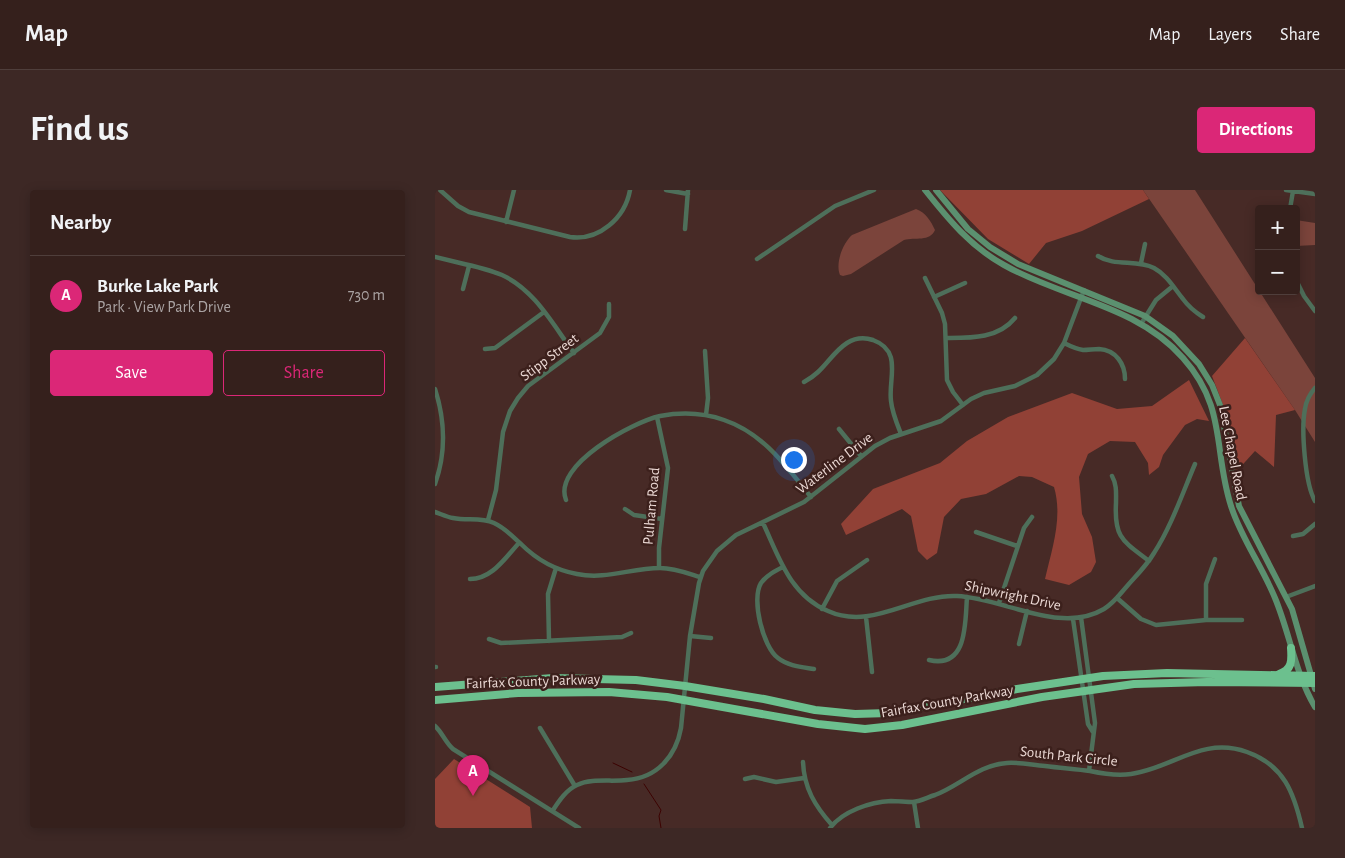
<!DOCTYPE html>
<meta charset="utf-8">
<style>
body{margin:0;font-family:"Alegreya Sans",sans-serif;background:#3d2825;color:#f1f3f6}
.controls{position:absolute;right:15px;top:15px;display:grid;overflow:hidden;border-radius:5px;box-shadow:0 2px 12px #0003}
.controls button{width:45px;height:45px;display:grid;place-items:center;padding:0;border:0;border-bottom:1px solid #4f3e3b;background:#35201c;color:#f1f3f6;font:25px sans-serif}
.you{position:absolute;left:358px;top:269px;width:18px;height:18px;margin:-12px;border:4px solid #fff;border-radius:50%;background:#1a73e8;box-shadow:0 0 0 8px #1a73e833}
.badge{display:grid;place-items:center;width:32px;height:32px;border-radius:50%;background:#db2777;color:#fff;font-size:16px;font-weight:700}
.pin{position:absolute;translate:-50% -41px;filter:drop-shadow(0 1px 2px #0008)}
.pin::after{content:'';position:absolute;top:26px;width:18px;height:15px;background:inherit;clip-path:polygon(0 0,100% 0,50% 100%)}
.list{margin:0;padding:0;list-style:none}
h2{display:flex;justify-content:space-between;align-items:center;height:65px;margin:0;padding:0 20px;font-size:21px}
h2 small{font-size:16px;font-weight:400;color:#aaa3a3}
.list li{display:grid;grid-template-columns:32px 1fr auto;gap:15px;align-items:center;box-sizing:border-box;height:80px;padding:0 20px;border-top:1px solid #4f3e3b}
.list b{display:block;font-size:19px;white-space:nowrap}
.list p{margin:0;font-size:16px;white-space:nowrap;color:#aaa3a3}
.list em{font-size:16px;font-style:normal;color:#aaa3a3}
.actions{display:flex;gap:10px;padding:15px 20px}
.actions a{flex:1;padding:11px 0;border:1px solid #db2777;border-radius:5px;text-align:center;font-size:18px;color:#db2777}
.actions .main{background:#db2777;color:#fff}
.map{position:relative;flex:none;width:880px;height:638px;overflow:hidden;border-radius:5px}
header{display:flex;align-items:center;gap:30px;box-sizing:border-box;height:70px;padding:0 25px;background:#35201c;border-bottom:1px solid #4f3e3b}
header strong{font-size:24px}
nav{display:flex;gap:28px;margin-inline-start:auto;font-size:18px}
.intro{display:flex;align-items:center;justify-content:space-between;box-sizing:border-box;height:120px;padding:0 30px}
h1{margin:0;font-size:35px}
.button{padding:12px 22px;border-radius:5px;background:#db2777;color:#fff;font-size:18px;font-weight:700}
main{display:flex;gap:30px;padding:0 30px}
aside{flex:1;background:#35201c;border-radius:5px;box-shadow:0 2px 12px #0003}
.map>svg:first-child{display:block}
.green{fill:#7b443b}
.forest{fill:#914136}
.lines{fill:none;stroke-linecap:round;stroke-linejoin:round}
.stream{stroke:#3c0201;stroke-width:1}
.street{stroke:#4e6f5a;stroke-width:4.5}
.secondary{stroke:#5b906f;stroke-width:6}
.highway{stroke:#6cc08e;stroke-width:8}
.labels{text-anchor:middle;stroke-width:5;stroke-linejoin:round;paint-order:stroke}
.street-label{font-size:15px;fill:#ebd8d4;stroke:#3c201c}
</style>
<header>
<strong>Map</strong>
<nav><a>Map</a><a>Layers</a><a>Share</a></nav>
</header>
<div class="intro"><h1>Find us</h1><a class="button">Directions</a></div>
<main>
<aside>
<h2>Nearby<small></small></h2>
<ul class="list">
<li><span class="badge">A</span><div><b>Burke Lake Park</b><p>Park · View Park Drive</p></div><em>730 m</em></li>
</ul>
<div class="actions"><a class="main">Save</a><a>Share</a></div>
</aside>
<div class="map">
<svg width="880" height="638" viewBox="0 0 880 638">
<rect width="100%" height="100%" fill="#472a26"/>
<!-- green -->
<path class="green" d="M 708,0 L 760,0 L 880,188 L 880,252 L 860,220 Z
M 481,19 C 490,22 496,31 500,40 C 495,52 480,47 469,50 L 416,84 L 408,86 L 405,85 C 400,73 408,53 417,45 Z
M 861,30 L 880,33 L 880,55 L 861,56 Z"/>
<!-- forest -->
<path class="forest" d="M 505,0 L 708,0 L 714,9 L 647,41 L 611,53 L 594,74 L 553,49 Z
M 810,148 L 860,220 L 841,225 L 839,277 L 820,261 L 800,283 L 793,228 L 777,186 Z
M 754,190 L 774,231 L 762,229 L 750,235 L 728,265 L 724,277 L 714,285 L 713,273 L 700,252 L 675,251 L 653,264 L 644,287 L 647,324 L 657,347 L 661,372 L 656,382 L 634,395 L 610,389 C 617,359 628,327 619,297 L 597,287 L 584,286 L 551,304 L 526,309 L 509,327 L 502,363 L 492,370 L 483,361 L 476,326 L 467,319 L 411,345 L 406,334 L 438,299 L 505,273 L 532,251 L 573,227 L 637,203 L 682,219 L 717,216 Z
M 19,569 L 95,617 L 97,638 L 0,638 L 0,589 Z"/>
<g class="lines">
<!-- stream -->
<path class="stream" d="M 178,573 L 197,582
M 209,594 L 226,620 L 224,626 L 226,638"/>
<!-- street -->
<path class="street" d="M 5,0 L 23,16 L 34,22 L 135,47 C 164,51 190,28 195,0
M 231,0 L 253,4
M 851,0 L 880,4
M 855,19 L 858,1
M 71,32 L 79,0
M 250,39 L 253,0
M 663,66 C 680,77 701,69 719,78 C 732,85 739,98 748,109 C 753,116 760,122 768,127
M 0,67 C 22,73 46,76 67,85 C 100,100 118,135 139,163
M 322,69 L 400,16 L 439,0
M 706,73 L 710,54
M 490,88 L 507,123 L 510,134 L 512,190 L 518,202 L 528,215
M 861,90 L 869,106 L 880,121
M 28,99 L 34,76
M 499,107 L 530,93
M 706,134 L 721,110 L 738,96
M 511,148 C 535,148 563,149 580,128
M 629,153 C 635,156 641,159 648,160 C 653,160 659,159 664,159 C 681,160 690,174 690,189
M 50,159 L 60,158 L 109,122
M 270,161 L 273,208 L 271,225
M 369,192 C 390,181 395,164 412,153 C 420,148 429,147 438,150 C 468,161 453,189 456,211 C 457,222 462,234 466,244
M 880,198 C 875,204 871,211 870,219 C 866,239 870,294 880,311
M 0,199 C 10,230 11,263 0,294
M 222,227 L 233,278 L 224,358 L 224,378
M 404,239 L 426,266
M 677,286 C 682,295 681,303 681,313 C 679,348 688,351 714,371
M 131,310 C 117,275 198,232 225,226 C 247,222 269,223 289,230 C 328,243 351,276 376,307
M 190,319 L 199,325 L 227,329
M 0,322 C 6,324 12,327 18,328 C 32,331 46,327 59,333 C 70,338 77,346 86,354 C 101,369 120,380 142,384 C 171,390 196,378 225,378 C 239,378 252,383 265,387
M 53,330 L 61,300 L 68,242 L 75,221 L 83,208 L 93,196 L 165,143 L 174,127 L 174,114
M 328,333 C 344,367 355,405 393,421 C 437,441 477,404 522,406 C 569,408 625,445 669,419 C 679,413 685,404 693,395 C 702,385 712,375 719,363 C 736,337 748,302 760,274
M 541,342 L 582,356
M 858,346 L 868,344 L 880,334
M 348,377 C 340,381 332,385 326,393 C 316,409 328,457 343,468 C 353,476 367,477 379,479
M 35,389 C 57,389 70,368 84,353
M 851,407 L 880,396
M 682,408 L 706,429 L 721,435 L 771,430 L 807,430
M 564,413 L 589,338 L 597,327
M 387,419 L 402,391 L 432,370
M 431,427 L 437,482
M 646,427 L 660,533 L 654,581
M 638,429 L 653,534 L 658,542
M 771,430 L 771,394 L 780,369
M 255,446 L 276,448
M 54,449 L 66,453 L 187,447 L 196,443
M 114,451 L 113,404 L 121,378
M 584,454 L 592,421
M 494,470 C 533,479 530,432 532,407
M 0,477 L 1,477
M 0,536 C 7,542 10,552 18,559 L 144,638
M 105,538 L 140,596
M 368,572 C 369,598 380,616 397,635
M 310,589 L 319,587 L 341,592 L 369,588
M 479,612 L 483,638
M 118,620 C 124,611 131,600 142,595 C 157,588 176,592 192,590 C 222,588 241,566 246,538 L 255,446 L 264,393 L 268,381 L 282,361 L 301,345 L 369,312 L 440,256 L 455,248 L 506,231 L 536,209 L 549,203 L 580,196 L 602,185 L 619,169 L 629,153 L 649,100
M 395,638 C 408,621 435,612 456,611 C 463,611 471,612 478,612 C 486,611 493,607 500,605 C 526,595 543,575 572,573 C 584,572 597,575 610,576 C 625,578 640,579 655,581 C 669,584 682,586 696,584 C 738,578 767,546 812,562 C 849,575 859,603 867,638"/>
<!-- secondary -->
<path class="secondary" d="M 490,0 C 513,29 536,57 569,75 C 627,108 702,115 748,168 C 792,217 778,260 796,316 C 806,348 827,376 840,408 C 855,444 860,483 880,517
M 501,0 L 533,39 L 555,57 L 583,74 L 710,126 L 738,146 L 764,174 L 777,195 L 785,215 L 804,316 L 857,419 L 880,499"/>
<!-- highway -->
<path class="highway" d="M 844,484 C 857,480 857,471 856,458
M 0,497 L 118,488 L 201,490 L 250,496 L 329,509 L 380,520 L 420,524 L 454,523 L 582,499 L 668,486 L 732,483 L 880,486
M 0,510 L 83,503 L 174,502 L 232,507 L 383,534 L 430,539 L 467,535 L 607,507 L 699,494 L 772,492 L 880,493"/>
</g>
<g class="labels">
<!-- street labels -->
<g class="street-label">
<text transform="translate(114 167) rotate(-37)" y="5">Stipp Street</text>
<text transform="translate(798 263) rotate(79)" y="5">Lee Chapel Road</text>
<text transform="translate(399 273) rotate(-37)" y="5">Waterline Drive</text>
<text transform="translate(216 316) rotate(-85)" y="5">Pulham Road</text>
<text transform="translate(578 405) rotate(12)" y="5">Shipwright Drive</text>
<text transform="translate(98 491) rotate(-2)" y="5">Fairfax County Parkway</text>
<text transform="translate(512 511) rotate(-10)" y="5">Fairfax County Parkway</text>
<text transform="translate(634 566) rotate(6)" y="5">South Park Circle</text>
</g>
</g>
</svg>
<div class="controls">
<button>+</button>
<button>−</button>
</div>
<div class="you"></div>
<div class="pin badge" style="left:38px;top:606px">A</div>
</div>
</main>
